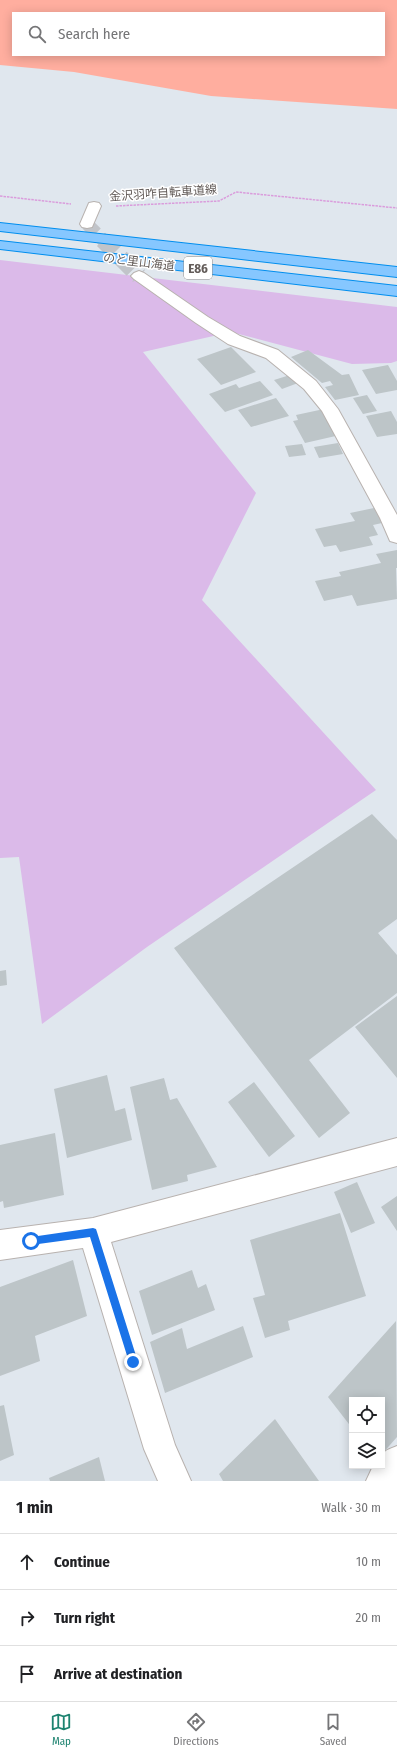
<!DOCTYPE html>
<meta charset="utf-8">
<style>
body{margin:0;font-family:"Fira Sans Condensed","Noto Sans JP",sans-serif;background:#f2f2f2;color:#202124}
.controls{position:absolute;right:12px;bottom:12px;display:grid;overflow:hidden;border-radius:0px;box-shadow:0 2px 10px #0003}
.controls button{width:36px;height:36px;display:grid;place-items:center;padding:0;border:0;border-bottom:1px solid #e0e0e0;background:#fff;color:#202124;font:20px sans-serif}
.stop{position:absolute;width:12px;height:12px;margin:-9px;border:3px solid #1a73e8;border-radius:50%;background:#fff}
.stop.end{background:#1a73e8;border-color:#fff;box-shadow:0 1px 4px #0008}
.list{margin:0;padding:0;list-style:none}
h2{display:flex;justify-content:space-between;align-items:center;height:52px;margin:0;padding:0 16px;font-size:17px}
h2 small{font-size:13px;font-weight:400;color:#757577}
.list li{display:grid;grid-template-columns:26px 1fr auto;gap:12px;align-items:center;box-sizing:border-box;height:56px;padding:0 16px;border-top:1px solid #e0e0e0}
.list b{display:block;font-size:15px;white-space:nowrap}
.list em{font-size:13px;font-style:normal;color:#757577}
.icon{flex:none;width:22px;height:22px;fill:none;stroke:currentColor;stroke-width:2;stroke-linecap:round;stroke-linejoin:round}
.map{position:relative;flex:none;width:397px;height:1481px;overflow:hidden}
.search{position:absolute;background:#fff;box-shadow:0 2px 10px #0003;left:12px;right:12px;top:12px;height:44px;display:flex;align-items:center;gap:10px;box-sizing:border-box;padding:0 14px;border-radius:0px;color:#757577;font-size:15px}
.sheet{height:220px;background:#fff}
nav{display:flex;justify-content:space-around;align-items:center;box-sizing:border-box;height:56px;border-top:1px solid #e0e0e0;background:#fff;font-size:11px;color:#757577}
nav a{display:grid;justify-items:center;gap:2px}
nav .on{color:#1d8370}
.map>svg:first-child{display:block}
.green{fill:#dbbae9}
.water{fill:#ffae9f;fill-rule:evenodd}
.building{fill:#bdc5c8}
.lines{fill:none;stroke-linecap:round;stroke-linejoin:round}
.minor-tunnel-far1{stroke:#c1c4c9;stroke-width:13;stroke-dasharray:13 6;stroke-linecap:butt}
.minor-tunnel{stroke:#c1c4c9;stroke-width:17;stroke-dasharray:17 8;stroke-linecap:butt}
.minor-casing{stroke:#b8b2af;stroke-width:2}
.highway-casing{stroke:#008eee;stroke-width:2}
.path{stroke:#da9cdc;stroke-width:1.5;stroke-dasharray:2.5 1;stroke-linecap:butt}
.minor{fill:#fff;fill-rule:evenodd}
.highway{fill:#86c7ff;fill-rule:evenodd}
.route{fill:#1a73e8}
.labels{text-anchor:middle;stroke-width:3;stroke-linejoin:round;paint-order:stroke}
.far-street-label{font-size:12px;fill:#635c59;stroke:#fff}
.shield{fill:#fff;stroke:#928d8b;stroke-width:1}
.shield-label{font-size:13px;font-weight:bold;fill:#635c59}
</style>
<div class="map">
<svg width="397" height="1481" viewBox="0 0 397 1481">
<rect width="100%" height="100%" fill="#e0e7ee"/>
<!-- green -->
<path class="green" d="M 0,260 L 397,307 L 397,361 L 391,363 L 352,364 L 231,332 L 143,352 L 256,493 L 202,600 L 376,790 L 147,947 L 42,1024 L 19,857 L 0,858 Z"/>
<!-- water -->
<path class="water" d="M 0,0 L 397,0 L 397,109 L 211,96 L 74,72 L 0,65 ZM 13,13 L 384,13 L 384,55 L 13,55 Z"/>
<!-- building -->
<path class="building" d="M 231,347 L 256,372 L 221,385 L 197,359 Z
M 308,350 L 342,375 L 349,374 L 359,395 L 335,400 L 325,387 L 333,385 L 330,381 L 322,383 L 291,357 Z
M 388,365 L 397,381 L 397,390 L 376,394 L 362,370 Z
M 290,375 L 298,383 L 282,389 L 274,380 Z
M 260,381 L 273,395 L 225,412 L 209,394 L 236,384 L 239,388 Z
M 367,395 L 377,411 L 363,414 L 353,398 Z
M 276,398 L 289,416 L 251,427 L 238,410 Z
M 324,409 L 340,435 L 305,443 L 293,421 L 298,420 L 296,415 Z
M 391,411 L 397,422 L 397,434 L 377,437 L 366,416 Z
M 338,443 L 343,454 L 319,458 L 314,447 Z
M 302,444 L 306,455 L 289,457 L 285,446 Z
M 374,508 L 382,523 L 373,525 L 378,535 L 369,537 L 373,545 L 340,552 L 336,545 L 324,547 L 315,529 L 355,521 L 350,513 Z
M 397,550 L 397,568 L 396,568 L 397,599 L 357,606 L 352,595 L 324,601 L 315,581 L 341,576 L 339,572 L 381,563 L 376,554 Z
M 372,814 L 397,840 L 397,919 L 378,933 L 397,955 L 397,993 L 309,1060 L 350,1113 L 319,1138 L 174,948 Z
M 6,970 L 7,985 L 0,986 L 0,971 Z
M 397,996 L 397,1078 L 355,1027 Z
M 107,1075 L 115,1111 L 125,1108 L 132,1140 L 67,1158 L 54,1089 Z
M 164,1078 L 170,1100 L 177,1098 L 217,1167 L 187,1175 L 188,1181 L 152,1190 L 130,1087 Z
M 254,1082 L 295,1136 L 269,1157 L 228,1102 Z
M 55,1133 L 64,1195 L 4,1208 L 3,1201 L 0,1202 L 0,1145 Z
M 357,1182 L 375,1223 L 351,1233 L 334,1192 Z
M 397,1196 L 397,1231 L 381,1207 Z
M 340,1213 L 366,1296 L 288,1321 L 290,1330 L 265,1338 L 253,1298 L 265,1295 L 250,1240 Z
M 73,1260 L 87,1316 L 35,1336 L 40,1361 L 0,1376 L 0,1287 Z
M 192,1270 L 198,1288 L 206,1284 L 215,1310 L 152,1335 L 139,1291 Z
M 396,1321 L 397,1437 L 382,1454 L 382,1400 L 352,1400 L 352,1428 L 328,1397 Z
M 243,1326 L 253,1357 L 165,1393 L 150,1342 L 182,1328 L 187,1349 Z
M 4,1405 L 14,1455 L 0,1461 L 0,1406 Z
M 275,1419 L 319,1481 L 223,1481 L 219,1474 Z
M 99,1457 L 105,1481 L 50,1481 L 49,1478 Z"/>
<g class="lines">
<!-- minor-tunnel-far1 -->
<path class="minor-tunnel-far1" d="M 87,224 L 104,241"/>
<!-- minor-tunnel -->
<path class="minor-tunnel" d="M 103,240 L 139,276"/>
<defs>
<path id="minor" d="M 94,202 L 99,203 L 101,206 L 92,227 L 87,228 L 82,227 L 80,224 L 89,203 Z
M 139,271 L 144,273 L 208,317 L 240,336 L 278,350 L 316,381 L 338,409 L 397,515 L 397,543 L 390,541 L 380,518 L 322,411 L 304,389 L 266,358 L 228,344 L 196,323 L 134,279 L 131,276 L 134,273 Z
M 397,1138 L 397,1166 L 111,1242 L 175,1445 L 191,1481 L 158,1481 L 144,1449 L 83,1248 L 0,1260 L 0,1230 L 93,1218 Z
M 397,1446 L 397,1481 L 366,1481 L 373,1466 L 382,1466 C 382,1451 384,1451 397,1446 Z"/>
<path id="highway" d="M 0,223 L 397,267 L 397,277 L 0,231 Z
M 0,241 L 397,286 L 397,296 L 0,249 Z"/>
</defs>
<!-- minor casing -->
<use href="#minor" class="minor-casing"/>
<!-- highway casing -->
<use href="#highway" class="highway-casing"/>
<!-- path -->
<path class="path" d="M 0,196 L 71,204
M 116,206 L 219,201 L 236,192 L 397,208"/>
<!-- minor -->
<use href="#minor" class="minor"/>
<!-- highway -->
<use href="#highway" class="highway"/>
</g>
<!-- route -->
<path class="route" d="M 93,1228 L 96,1229 L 97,1232 L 138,1362 L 137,1366 L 133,1367 L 130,1366 L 129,1362 L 90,1237 L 31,1245 L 28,1244 L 27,1241 L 28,1238 L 31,1237 Z"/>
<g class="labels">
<!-- far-street labels -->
<g class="far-street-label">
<text transform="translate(163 193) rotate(-4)" y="4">金沢羽咋自転車道線</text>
<text transform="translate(139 262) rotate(7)" y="4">のと里山海道</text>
</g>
<!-- shield labels -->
<rect class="shield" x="184" y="257" width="28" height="22" rx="3"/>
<g class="shield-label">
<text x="198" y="273">E86</text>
</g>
</g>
</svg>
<div class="controls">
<button><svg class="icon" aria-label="locate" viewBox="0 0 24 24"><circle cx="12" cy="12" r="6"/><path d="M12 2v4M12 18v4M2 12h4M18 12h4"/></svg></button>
<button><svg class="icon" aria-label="layers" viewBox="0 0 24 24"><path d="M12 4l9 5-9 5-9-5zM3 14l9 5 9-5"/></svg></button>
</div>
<div class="stop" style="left:31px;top:1241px"></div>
<div class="stop end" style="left:133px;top:1362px"></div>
<div class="search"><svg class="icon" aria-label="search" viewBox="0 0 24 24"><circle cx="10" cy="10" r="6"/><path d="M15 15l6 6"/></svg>Search here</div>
</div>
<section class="sheet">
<h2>1 min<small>Walk · 30 m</small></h2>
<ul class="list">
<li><svg class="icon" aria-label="ahead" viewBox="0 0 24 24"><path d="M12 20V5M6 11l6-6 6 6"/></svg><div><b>Continue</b></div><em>10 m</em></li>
<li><svg class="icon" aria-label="right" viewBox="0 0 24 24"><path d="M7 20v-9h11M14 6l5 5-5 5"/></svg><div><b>Turn right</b></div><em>20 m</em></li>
<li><svg class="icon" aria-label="arrive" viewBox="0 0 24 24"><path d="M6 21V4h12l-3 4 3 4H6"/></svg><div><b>Arrive at destination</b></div></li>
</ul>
</section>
<nav>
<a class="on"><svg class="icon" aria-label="map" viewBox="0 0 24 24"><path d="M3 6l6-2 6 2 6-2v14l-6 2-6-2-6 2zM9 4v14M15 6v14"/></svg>Map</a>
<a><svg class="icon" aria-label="directions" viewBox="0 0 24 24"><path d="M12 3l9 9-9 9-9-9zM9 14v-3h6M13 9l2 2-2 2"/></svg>Directions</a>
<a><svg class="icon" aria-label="saved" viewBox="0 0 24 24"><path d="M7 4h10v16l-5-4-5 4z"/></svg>Saved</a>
</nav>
